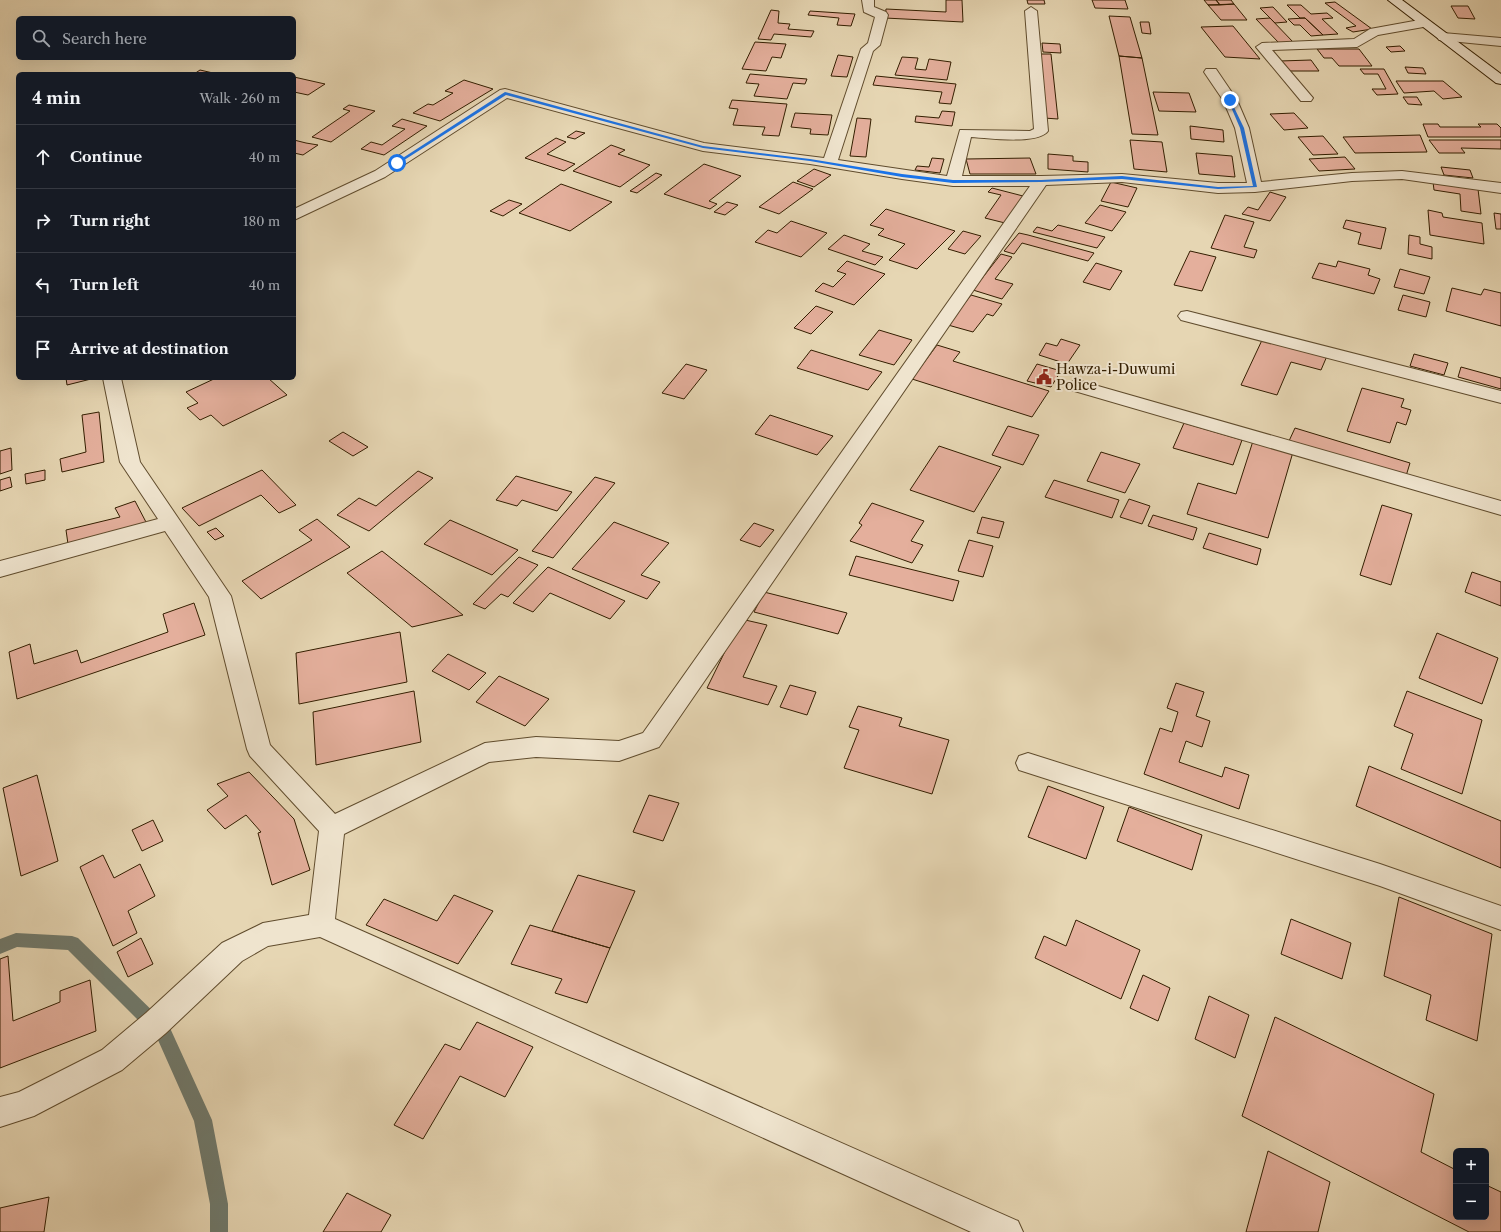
<!DOCTYPE html>
<meta charset="utf-8">
<style>
body{margin:0;font-family:"Libre Caslon Text",serif;background:#242831;color:#f1f3f6}
.controls{position:absolute;right:12px;bottom:12px;display:grid;overflow:hidden;border-radius:6px;box-shadow:0 4px 16px #0002}
.controls button{width:36px;height:36px;display:grid;place-items:center;padding:0;border:0;border-bottom:1px solid #363941;background:#171b24;color:#f1f3f6;font:20px sans-serif}
.stop{position:absolute;width:12px;height:12px;margin:-9px;border:3px solid #1a73e8;border-radius:50%;background:#fff}
.stop.end{background:#1a73e8;border-color:#fff;box-shadow:0 1px 4px #0008}
.list{margin:0;padding:0;list-style:none}
h2{display:flex;justify-content:space-between;align-items:center;height:52px;margin:0;padding:0 16px;font-size:17px}
h2 small{font-size:13px;font-weight:400;color:#9ea1a6}
.list li{display:grid;grid-template-columns:26px 1fr auto;gap:12px;align-items:center;box-sizing:border-box;height:64px;padding:0 16px;border-top:1px solid #363941}
.list b{display:block;font-size:15px;white-space:nowrap}
.list em{font-size:13px;font-style:normal;color:#9ea1a6}
.icon{flex:none;width:22px;height:22px;fill:none;stroke:currentColor;stroke-width:2;stroke-linecap:round;stroke-linejoin:round}
.map{position:relative;flex:none;width:1501px;height:1232px;overflow:hidden}
.search{position:absolute;background:#171b24;box-shadow:0 4px 16px #0002;left:16px;top:16px;width:280px;height:44px;display:flex;align-items:center;gap:10px;box-sizing:border-box;padding:0 14px;border-radius:6px;color:#9ea1a6;font-size:15px}
.panel{position:absolute;background:#171b24;box-shadow:0 4px 16px #0002;left:16px;top:72px;width:280px;height:308px;border-radius:6px}
.map>svg:first-child{display:block}
.lines{fill:none;stroke-linecap:round;stroke-linejoin:round}
.stream{fill:#707a6d;fill-rule:evenodd}
.building{fill:#e4af9c;stroke:#331e00}
.lane-casing{stroke:#604c2d;stroke-width:2}
.street-casing{stroke:#604c2d;stroke-width:2}
.secondary-casing{stroke:#331e00;stroke-width:2}
.lane{fill:#efe4ce;fill-rule:evenodd}
.street{fill:#efe4ce;fill-rule:evenodd}
.secondary{fill:#efe4ce;fill-rule:evenodd}
.route{fill:#1a73e8}
.labels{text-anchor:middle;stroke-width:4;stroke-linejoin:round;paint-order:stroke}
.poi-label{font-size:14px;fill:#331e00;stroke:#efe4ce;text-anchor:start}
</style>
<div class="map">
<svg width="1501" height="1232" viewBox="0 0 1501 1232">
<rect width="100%" height="100%" fill="#e6d6b3"/>
<filter id="stains"><feTurbulence type="fractalNoise" baseFrequency=".005" numOctaves="4"/><feColorMatrix values="0 0 0 0 .2 0 0 0 0 .09 0 0 0 0 .02 0 0 0 .5 -.17"/></filter>
<radialGradient id="worn" r=".72"><stop offset=".6" stop-color="#630" stop-opacity="0"/><stop offset="1" stop-color="#630" stop-opacity=".3"/></radialGradient>
<g class="lines">
<!-- stream -->
<path class="stream" d="M 16,933 L 72,936 L 78,938 L 170,1028 L 212,1120 L 228,1204 L 228,1232 L 210,1232 L 210,1204 L 194,1121 L 158,1040 L 68,950 L 17,947 L 0,954 L 0,939 Z"/>
</g>
<!-- building -->
<path class="building" d="M 946,0 L 962,0 L 963,22 L 885,18 L 886,9 L 946,12 Z
M 1027,0 L 1044,0 L 1045,4 L 1028,4 Z
M 1092,0 L 1125,0 L 1128,9 L 1095,8 Z
M 1204,0 L 1216,0 L 1220,5 L 1208,5 Z
M 1216,0 L 1231,0 L 1234,4 L 1220,5 Z
M 1335,2 L 1372,29 L 1353,32 L 1346,28 L 1356,26 L 1325,3 Z
M 1234,4 L 1247,20 L 1221,20 L 1208,5 Z
M 1287,5 L 1301,5 L 1311,14 L 1327,13 L 1333,18 L 1322,19 L 1338,34 L 1323,35 L 1305,18 L 1300,18 Z
M 1451,6 L 1468,6 L 1475,19 L 1458,18 Z
M 1273,7 L 1287,22 L 1275,23 L 1260,8 Z
M 771,10 L 779,11 L 778,23 L 790,24 L 788,29 L 814,31 L 811,37 L 774,34 L 771,40 L 758,39 Z
M 810,11 L 855,14 L 851,26 L 837,25 L 839,18 L 808,15 Z
M 1109,16 L 1130,17 L 1142,58 L 1119,56 Z
M 1270,18 L 1293,42 L 1279,43 L 1256,19 Z
M 1305,18 L 1323,35 L 1311,36 L 1300,25 L 1294,25 L 1288,19 Z
M 1140,22 L 1149,22 L 1151,34 L 1142,33 Z
M 1233,26 L 1260,59 L 1225,57 L 1201,27 Z
M 755,42 L 786,44 L 781,58 L 772,57 L 766,71 L 742,69 Z
M 1042,43 L 1060,44 L 1061,53 L 1043,52 Z
M 1400,46 L 1405,51 L 1391,52 L 1386,47 Z
M 1317,49 L 1359,49 L 1372,66 L 1339,66 L 1332,58 L 1324,58 Z
M 1038,54 L 1051,54 L 1058,119 L 1044,118 Z
M 838,55 L 853,57 L 847,77 L 831,76 Z
M 1119,56 L 1142,58 L 1158,135 L 1132,134 Z
M 902,57 L 918,58 L 915,69 L 926,70 L 929,59 L 951,62 L 947,80 L 895,75 Z
M 1311,60 L 1319,71 L 1287,71 L 1280,61 Z
M 1405,67 L 1423,68 L 1426,74 L 1408,73 Z
M 1360,69 L 1384,69 L 1398,94 L 1377,95 L 1372,89 L 1386,89 L 1378,74 L 1364,74 Z
M 200,70 L 213,73 L 194,74 Z
M 750,74 L 795,78 L 807,79 L 805,84 L 793,83 L 787,99 L 754,96 L 759,84 L 746,83 Z
M 876,76 L 956,84 L 951,104 L 939,103 L 942,92 L 873,85 Z
M 294,77 L 325,84 L 308,95 L 294,92 Z
M 464,80 L 493,89 L 440,121 L 413,113 L 428,104 L 433,105 L 453,93 L 445,91 Z
M 1396,81 L 1443,81 L 1462,97 L 1443,99 L 1434,91 L 1404,93 Z
M 1153,92 L 1189,93 L 1196,112 L 1159,111 Z
M 1403,97 L 1417,97 L 1422,105 L 1408,104 Z
M 732,100 L 787,104 L 779,136 L 762,135 L 765,127 L 733,125 L 738,109 L 729,108 Z
M 349,105 L 375,111 L 331,142 L 312,137 L 350,111 L 343,109 Z
M 942,111 L 955,112 L 952,126 L 915,122 L 916,116 L 939,118 Z
M 795,113 L 832,115 L 828,135 L 810,134 L 811,129 L 791,127 Z
M 1294,113 L 1308,128 L 1284,130 L 1270,114 Z
M 857,118 L 871,119 L 866,157 L 850,156 Z
M 402,119 L 427,126 L 384,155 L 361,149 L 371,142 L 382,145 L 405,129 L 392,126 Z
M 1423,124 L 1438,124 L 1440,127 L 1481,127 L 1478,124 L 1497,124 L 1501,128 L 1501,137 L 1428,137 Z
M 1190,126 L 1223,130 L 1224,142 L 1191,139 Z
M 576,131 L 585,133 L 575,139 L 567,137 Z
M 1420,135 L 1427,152 L 1355,153 L 1343,137 Z
M 1323,136 L 1338,154 L 1313,155 L 1298,137 Z
M 556,138 L 566,142 L 547,154 L 575,164 L 564,171 L 525,158 Z
M 294,140 L 306,143 L 318,145 L 303,155 L 294,153 Z
M 1130,140 L 1162,142 L 1167,172 L 1134,169 Z
M 1429,140 L 1501,140 L 1501,149 L 1461,148 L 1465,153 L 1439,153 Z
M 611,145 L 625,150 L 618,154 L 650,165 L 620,187 L 573,171 Z
M 1196,153 L 1232,156 L 1235,177 L 1199,174 Z
M 1048,154 L 1073,156 L 1073,161 L 1088,162 L 1088,172 L 1048,169 Z
M 1345,157 L 1355,169 L 1319,171 L 1309,159 Z
M 932,158 L 944,159 L 940,173 L 915,170 L 917,166 L 929,167 Z
M 1030,158 L 1036,174 L 970,174 L 966,159 Z
M 704,164 L 741,176 L 709,201 L 717,204 L 710,209 L 664,194 Z
M 1441,167 L 1470,170 L 1473,178 L 1444,175 Z
M 814,169 L 831,175 L 814,187 L 797,181 Z
M 656,173 L 662,175 L 637,193 L 630,191 Z
M 793,182 L 813,189 L 779,214 L 759,207 Z
M 1111,182 L 1137,188 L 1128,207 L 1101,201 Z
M 1433,182 L 1478,189 L 1481,214 L 1461,211 L 1460,194 L 1434,190 Z
M 561,184 L 612,202 L 570,231 L 519,213 Z
M 992,188 L 1023,196 L 1005,223 L 985,218 L 1001,195 L 988,192 Z
M 1270,192 L 1286,197 L 1270,221 L 1242,214 L 1248,207 L 1258,210 Z
M 509,200 L 522,204 L 503,216 L 490,211 Z
M 727,202 L 738,205 L 725,215 L 714,212 Z
M 1100,205 L 1126,212 L 1112,231 L 1085,223 Z
M 886,209 L 955,231 L 917,269 L 889,260 L 905,244 L 878,235 L 884,229 L 870,225 Z
M 1428,210 L 1442,213 L 1443,217 L 1482,223 L 1484,244 L 1430,235 Z
M 1494,213 L 1501,214 L 1501,229 L 1496,229 Z
M 1225,215 L 1254,222 L 1244,247 L 1257,250 L 1254,258 L 1211,248 Z
M 1346,220 L 1386,228 L 1381,249 L 1358,244 L 1361,233 L 1343,228 Z
M 791,221 L 827,233 L 801,257 L 755,242 L 768,230 L 777,233 Z
M 1058,225 L 1105,237 L 1097,248 L 1033,232 L 1037,227 L 1052,231 Z
M 963,231 L 981,236 L 965,254 L 948,249 Z
M 1019,233 L 1028,235 L 1094,253 L 1088,261 L 1022,243 L 1014,254 L 1004,251 Z
M 844,235 L 870,244 L 862,251 L 883,257 L 875,265 L 828,249 Z
M 1409,235 L 1420,237 L 1420,244 L 1432,247 L 1432,259 L 1408,254 Z
M 1190,251 L 1216,257 L 1202,291 L 1174,285 Z
M 1001,254 L 1012,257 L 995,279 L 1013,284 L 1002,299 L 973,290 Z
M 847,261 L 885,274 L 854,305 L 815,291 L 823,283 L 833,287 L 846,274 L 837,271 Z
M 1338,261 L 1370,269 L 1368,275 L 1380,279 L 1374,294 L 1312,278 L 1319,263 L 1336,267 Z
M 1096,263 L 1122,271 L 1110,290 L 1083,282 Z
M 1400,269 L 1430,277 L 1424,294 L 1394,287 Z
M 1452,288 L 1481,295 L 1484,289 L 1501,293 L 1501,326 L 1446,311 Z
M 971,295 L 1002,304 L 993,316 L 987,314 L 973,332 L 948,325 Z
M 1403,295 L 1430,302 L 1426,317 L 1398,310 Z
M 816,306 L 833,312 L 811,334 L 794,328 Z
M 879,330 L 912,340 L 894,365 L 859,355 Z
M 1263,338 L 1327,356 L 1321,370 L 1291,362 L 1277,395 L 1241,385 Z
M 1061,339 L 1080,345 L 1067,364 L 1039,355 L 1046,343 L 1057,346 Z
M 937,345 L 960,352 L 953,361 L 1049,391 L 1032,417 L 912,379 Z
M 811,350 L 882,372 L 868,390 L 797,368 Z
M 1414,354 L 1448,363 L 1444,375 L 1410,366 Z
M 686,364 L 707,370 L 684,399 L 662,393 Z
M 1037,364 L 1061,371 L 1051,387 L 1027,381 Z
M 1461,367 L 1501,378 L 1501,389 L 1458,377 Z
M 66,378 L 95,378 L 67,385 Z
M 216,378 L 268,378 L 287,395 L 223,426 L 211,415 L 200,420 L 187,408 L 198,403 L 186,392 Z
M 1362,388 L 1404,399 L 1401,407 L 1411,410 L 1406,425 L 1397,422 L 1390,443 L 1347,431 Z
M 99,412 L 104,462 L 62,472 L 60,459 L 86,452 L 82,415 Z
M 770,415 L 833,436 L 817,455 L 755,434 Z
M 1184,423 L 1242,440 L 1233,465 L 1173,448 Z
M 1008,426 L 1039,435 L 1023,465 L 992,455 Z
M 1295,428 L 1410,463 L 1406,476 L 1289,441 Z
M 343,432 L 368,447 L 353,456 L 329,441 Z
M 1253,441 L 1293,452 L 1268,538 L 1187,514 L 1198,483 L 1236,494 Z
M 939,446 L 1001,467 L 974,512 L 910,490 Z
M 11,448 L 12,470 L 0,474 L 0,451 Z
M 1101,452 L 1140,464 L 1125,493 L 1087,481 Z
M 45,470 L 45,480 L 26,484 L 25,474 Z
M 262,470 L 296,505 L 279,513 L 261,495 L 199,526 L 182,508 Z
M 418,471 L 433,478 L 369,531 L 337,515 L 359,498 L 376,506 Z
M 516,476 L 572,492 L 557,511 L 522,500 L 517,506 L 496,500 Z
M 10,477 L 12,487 L 0,491 L 0,480 Z
M 595,477 L 615,483 L 553,558 L 532,551 Z
M 1054,480 L 1119,500 L 1112,518 L 1045,497 Z
M 1129,499 L 1150,506 L 1142,524 L 1120,517 Z
M 135,501 L 147,524 L 68,544 L 66,530 L 120,517 L 115,508 Z
M 872,503 L 924,521 L 911,541 L 923,545 L 912,563 L 850,541 L 862,525 L 859,523 Z
M 1382,505 L 1412,514 L 1391,585 L 1360,575 Z
M 1153,515 L 1197,528 L 1193,540 L 1148,526 Z
M 982,517 L 1004,522 L 999,538 L 977,533 Z
M 317,519 L 350,547 L 261,599 L 242,581 L 312,540 L 299,530 Z
M 450,520 L 518,550 L 492,575 L 424,544 Z
M 614,522 L 669,543 L 641,575 L 660,582 L 647,599 L 572,569 Z
M 754,523 L 774,530 L 760,547 L 740,540 Z
M 216,528 L 224,536 L 215,540 L 207,532 Z
M 1209,533 L 1261,549 L 1257,565 L 1203,548 Z
M 969,540 L 993,546 L 983,577 L 958,571 Z
M 382,551 L 463,615 L 412,627 L 347,573 Z
M 856,556 L 959,581 L 953,601 L 849,575 Z
M 519,557 L 538,565 L 508,597 L 501,594 L 485,609 L 473,604 Z
M 548,567 L 625,601 L 610,619 L 550,593 L 533,612 L 513,603 Z
M 1472,572 L 1501,582 L 1501,606 L 1465,592 Z
M 764,592 L 847,613 L 838,634 L 754,612 Z
M 194,603 L 205,635 L 17,699 L 9,652 L 30,644 L 34,664 L 77,650 L 81,663 L 168,632 L 163,614 Z
M 741,619 L 767,625 L 743,677 L 777,686 L 768,705 L 707,688 Z
M 400,632 L 407,682 L 299,704 L 296,653 Z
M 1437,633 L 1498,658 L 1482,704 L 1419,678 Z
M 448,654 L 486,673 L 469,690 L 432,671 Z
M 499,676 L 549,699 L 525,726 L 476,702 Z
M 1176,683 L 1204,692 L 1196,716 L 1210,721 L 1202,747 L 1186,741 L 1179,762 L 1222,777 L 1225,767 L 1249,775 L 1239,809 L 1144,774 L 1160,728 L 1172,732 L 1178,712 L 1167,708 Z
M 790,685 L 816,692 L 807,715 L 780,707 Z
M 414,691 L 421,742 L 316,765 L 313,712 Z
M 1407,691 L 1482,720 L 1462,794 L 1401,769 L 1413,734 L 1394,726 Z
M 858,706 L 902,718 L 899,726 L 949,740 L 932,794 L 844,768 L 859,730 L 849,727 Z
M 1369,766 L 1501,821 L 1501,868 L 1356,806 Z
M 249,772 L 294,819 L 310,870 L 272,885 L 258,833 L 261,832 L 246,815 L 225,829 L 207,810 L 228,796 L 217,784 Z
M 37,775 L 58,861 L 21,876 L 3,788 Z
M 1048,786 L 1104,807 L 1086,859 L 1028,837 Z
M 649,795 L 679,803 L 663,841 L 633,832 Z
M 1129,807 L 1202,835 L 1192,870 L 1117,841 Z
M 153,820 L 163,841 L 142,851 L 132,830 Z
M 103,855 L 114,878 L 140,864 L 155,896 L 128,911 L 137,933 L 113,946 L 80,867 Z
M 578,875 L 635,891 L 610,948 L 552,931 Z
M 454,895 L 493,911 L 458,964 L 366,925 L 384,899 L 437,921 Z
M 1399,897 L 1492,934 L 1477,1041 L 1426,1020 L 1431,995 L 1384,976 Z
M 1291,919 L 1351,943 L 1342,979 L 1281,954 Z
M 1076,920 L 1140,950 L 1121,999 L 1035,958 L 1044,936 L 1066,946 Z
M 530,925 L 610,948 L 587,1003 L 555,993 L 562,979 L 511,964 Z
M 141,938 L 153,964 L 128,977 L 117,952 Z
M 8,956 L 13,1021 L 60,1002 L 60,991 L 90,980 L 96,1031 L 0,1068 L 0,959 Z
M 1143,975 L 1170,988 L 1158,1021 L 1130,1008 Z
M 1209,996 L 1249,1015 L 1235,1058 L 1195,1039 Z
M 1275,1017 L 1434,1094 L 1421,1152 L 1456,1170 L 1456,1217 L 1486,1217 L 1486,1185 L 1501,1192 L 1501,1232 L 1469,1232 L 1242,1116 Z
M 477,1022 L 533,1047 L 505,1097 L 460,1076 L 423,1139 L 394,1125 L 445,1044 L 460,1050 Z
M 1268,1151 L 1330,1182 L 1318,1232 L 1246,1232 Z
M 347,1193 L 391,1215 L 381,1232 L 323,1232 Z
M 49,1197 L 44,1232 L 0,1232 L 0,1208 Z"/>
<g class="lines">
<defs>
<path id="lane" d="M 862,0 L 874,0 L 874,7 L 886,12 L 888,15 L 880,45 L 873,51 L 838,160 L 947,176 L 960,130 L 1030,131 L 1034,129 L 1025,11 L 1031,7 L 1037,11 L 1048,131 C 1038,145 988,138 971,137 L 962,176 L 1041,176 L 1122,174 L 1218,183 L 1247,183 L 1235,128 L 1223,100 L 1204,72 L 1206,69 L 1216,69 L 1237,100 L 1249,128 L 1261,182 L 1352,173 L 1402,171 L 1501,183 L 1501,193 L 1402,179 L 1352,181 L 1255,192 L 1218,193 L 1122,182 L 1046,185 L 659,747 L 619,761 L 536,757 L 489,762 L 344,834 L 335,919 L 1018,1221 L 1023,1232 L 971,1232 L 320,937 L 268,946 L 242,961 L 166,1033 L 122,1070 L 34,1116 L 0,1127 L 0,1097 L 19,1092 L 102,1050 L 146,1013 L 222,943 L 263,923 L 309,915 L 319,831 L 250,756 L 247,749 L 209,597 L 165,531 L 0,577 L 0,561 L 158,519 L 120,462 L 103,378 L 121,378 L 140,462 L 231,596 L 270,745 L 335,814 L 485,743 L 536,737 L 619,741 L 643,733 L 1030,186 L 953,186 L 902,179 L 810,164 L 703,151 L 507,98 L 385,177 L 294,220 L 294,209 L 375,171 L 500,90 L 505,89 L 704,143 L 824,158 L 861,49 L 868,43 L 875,17 L 864,12 Z
M 1425,19 L 1431,23 L 1429,26 L 1378,35 L 1357,47 L 1272,50 L 1313,98 L 1311,101 L 1301,101 L 1256,47 L 1262,43 L 1354,39 L 1370,29 Z
M 1187,311 L 1501,391 L 1501,403 L 1181,320 L 1178,316 L 1181,312 Z
M 1077,380 L 1501,501 L 1501,515 L 1071,390 L 1068,386 L 1071,382 Z
M 1028,753 L 1380,864 L 1501,906 L 1501,930 L 1380,886 L 1019,770 L 1016,763 L 1019,756 Z"/>
<path id="street" d="M 1443,33 L 1501,38 L 1501,46 L 1439,40 L 1437,37 L 1439,34 Z"/>
<path id="secondary" d="M 1388,0 L 1402,0 L 1501,74 L 1501,84 L 1496,83 Z"/>
</defs>
<!-- lane casing -->
<use href="#lane" class="lane-casing"/>
<!-- street casing -->
<use href="#street" class="street-casing"/>
<!-- secondary casing -->
<use href="#secondary" class="secondary-casing"/>
<!-- lane -->
<use href="#lane" class="lane"/>
<!-- street -->
<use href="#street" class="street"/>
<!-- secondary -->
<use href="#secondary" class="secondary"/>
</g>
<!-- route -->
<path class="route" d="M 505,92 L 703,146 L 810,159 L 902,174 L 953,180 L 1041,180 L 1122,176 L 1218,187 L 1253,186 L 1240,128 L 1228,100 L 1230,99 L 1244,128 L 1257,187 L 1218,189 L 1122,179 L 1041,182 L 953,183 L 902,177 L 810,161 L 703,148 L 506,95 L 398,164 L 395,163 Z"/>
<!-- icons -->
<defs>
<symbol id="civic-bare" viewBox="-9 -9 18 18"><path d="M-.6-6.5H3V-4.5H.6V-3L4-1V1h2V6H-6V1h2V-1L-.6-3ZM-1.2 2.5V6h2.4V2.5Z" fill="#8f2418" stroke="#efe4ce" stroke-width="2.5" paint-order="stroke"/></symbol>
</defs>
<g fill-rule="evenodd">
<use href="#civic-bare" x="1033" y="366" width="22" height="22"/>
</g>
<g class="labels">
<!-- poi labels -->
<g class="poi-label">
<text x="1056" y="374">Hawza-i-Duwumi<tspan x="1056" dy="16">Police</tspan></text>
</g>
</g>
<rect width="100%" height="100%" filter="url(#stains)"/>
<rect width="100%" height="100%" fill="url(#worn)"/>
</svg>
<div class="controls">
<button>+</button>
<button>−</button>
</div>
<div class="stop" style="left:397px;top:163px"></div>
<div class="stop end" style="left:1230px;top:100px"></div>
<div class="search"><svg class="icon" aria-label="search" viewBox="0 0 24 24"><circle cx="10" cy="10" r="6"/><path d="M15 15l6 6"/></svg>Search here</div>
<section class="panel">
<h2>4 min<small>Walk · 260 m</small></h2>
<ul class="list">
<li><svg class="icon" aria-label="ahead" viewBox="0 0 24 24"><path d="M12 20V5M6 11l6-6 6 6"/></svg><div><b>Continue</b></div><em>40 m</em></li>
<li><svg class="icon" aria-label="right" viewBox="0 0 24 24"><path d="M7 20v-9h11M14 6l5 5-5 5"/></svg><div><b>Turn right</b></div><em>180 m</em></li>
<li><svg class="icon" aria-label="left" viewBox="0 0 24 24"><path d="M17 20v-9H6M10 6l-5 5 5 5"/></svg><div><b>Turn left</b></div><em>40 m</em></li>
<li><svg class="icon" aria-label="arrive" viewBox="0 0 24 24"><path d="M6 21V4h12l-3 4 3 4H6"/></svg><div><b>Arrive at destination</b></div></li>
</ul>
</section>
</div>
